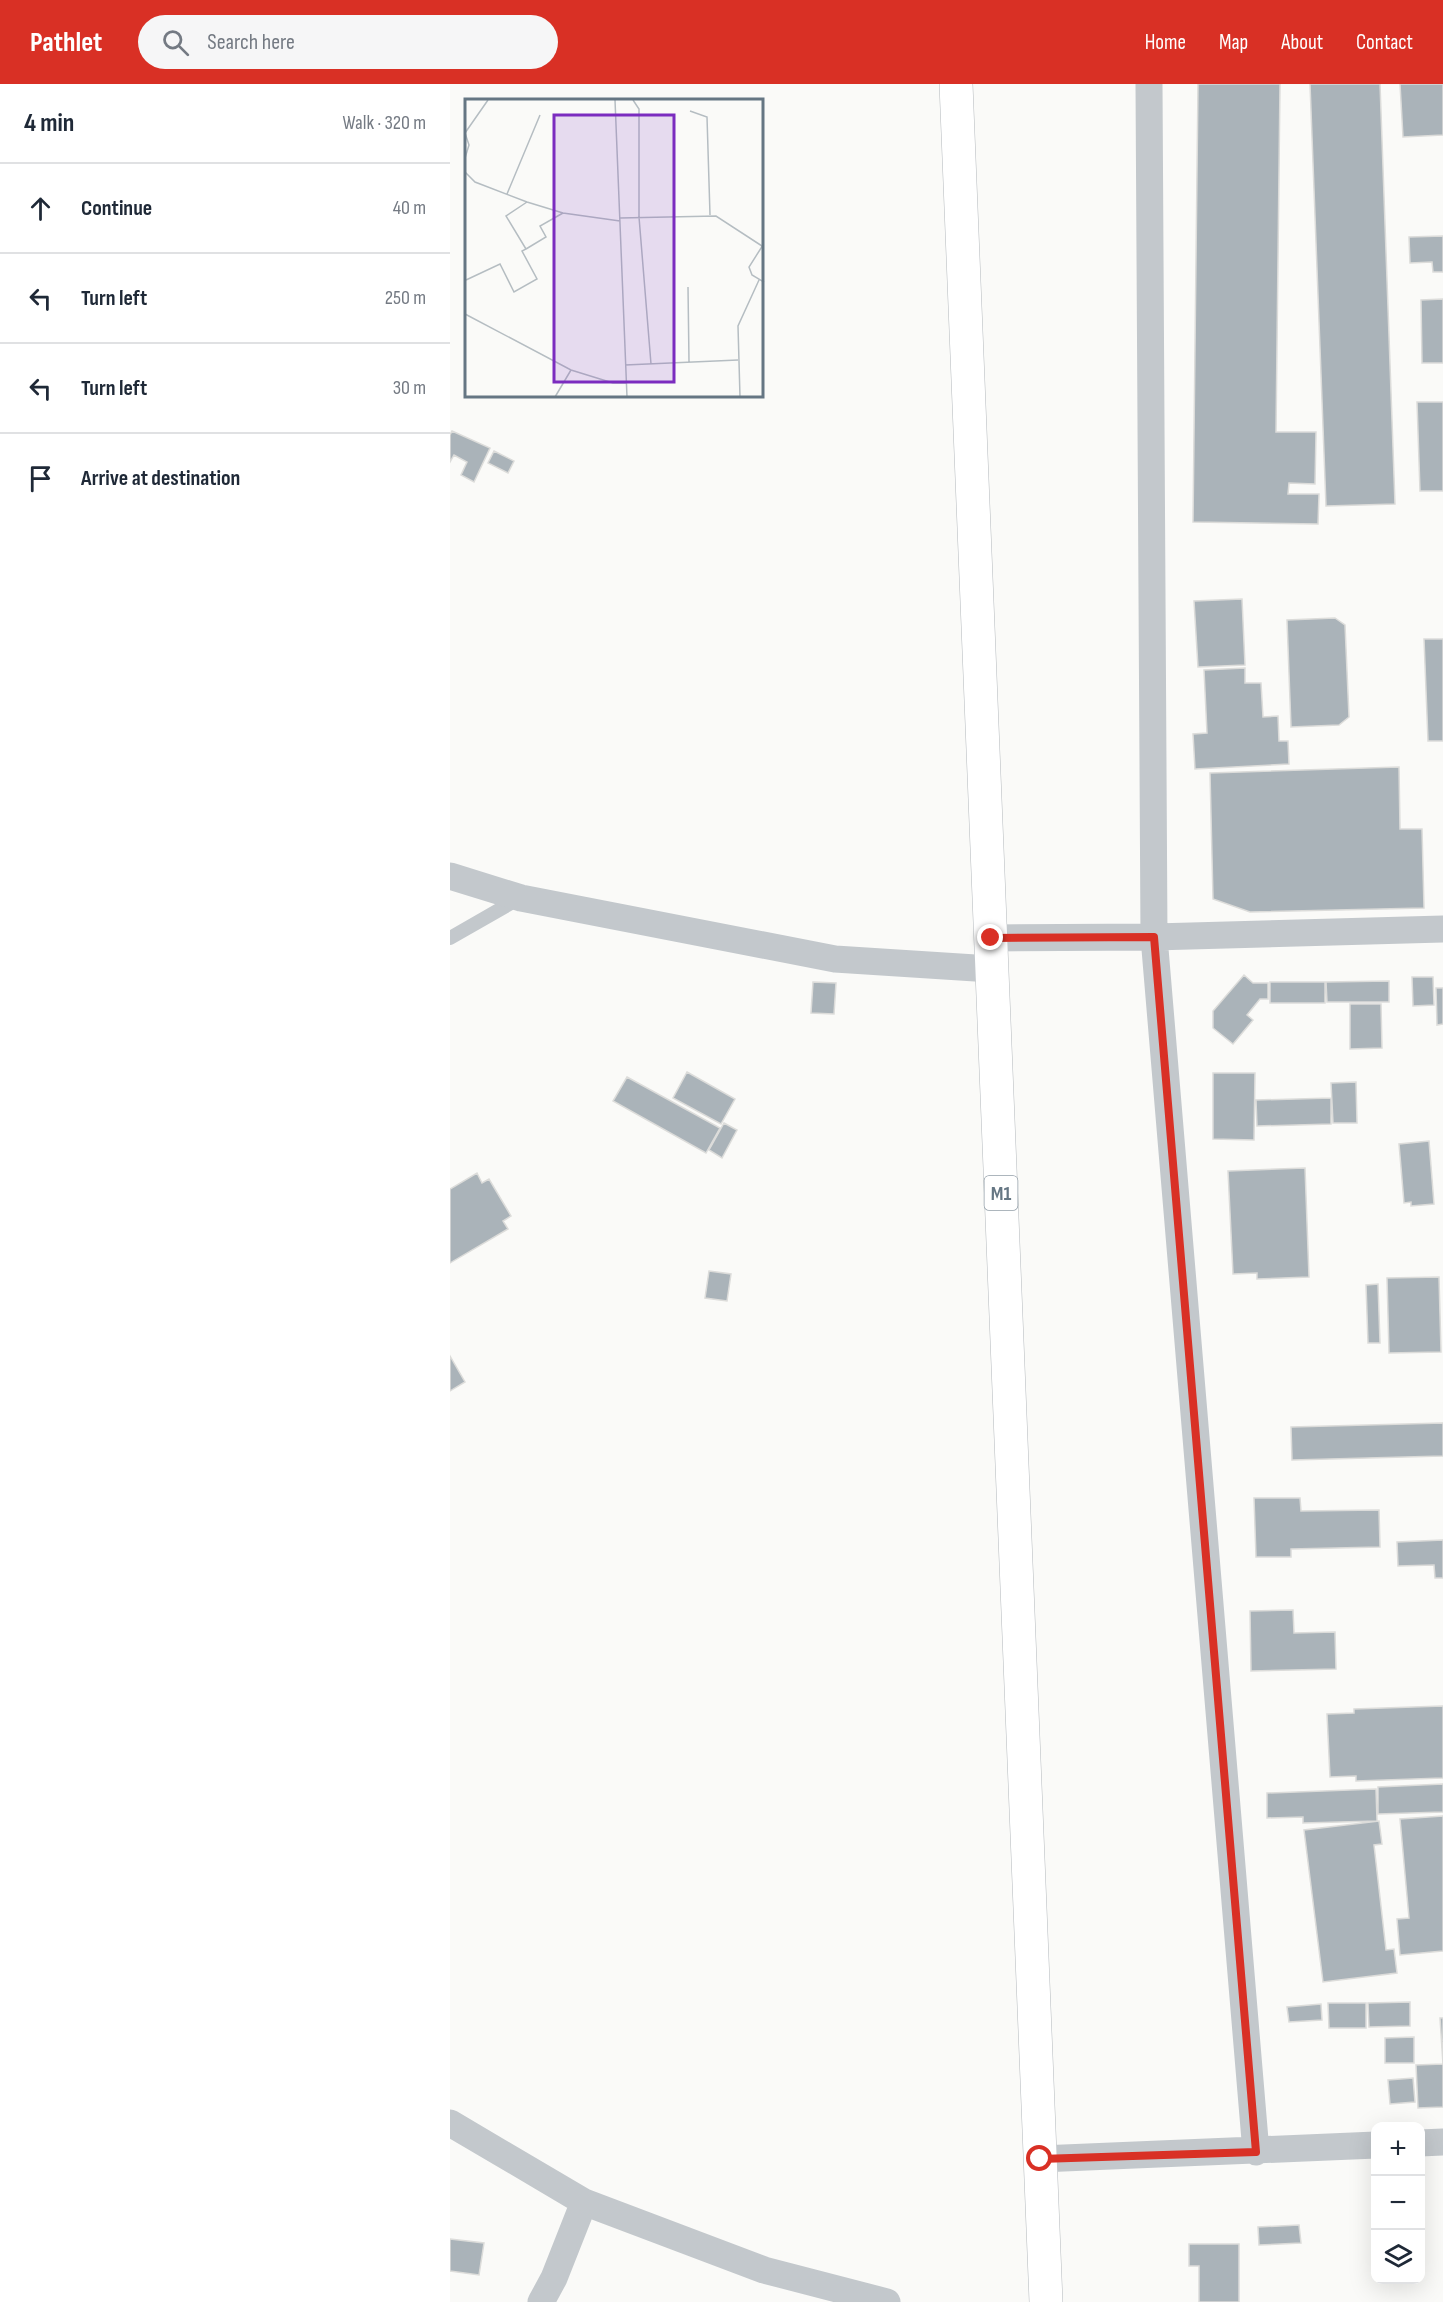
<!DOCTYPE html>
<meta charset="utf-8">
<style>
body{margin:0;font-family:"Sofia Sans Condensed",sans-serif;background:#f6f6f7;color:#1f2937}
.controls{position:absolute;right:18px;bottom:18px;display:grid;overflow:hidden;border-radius:12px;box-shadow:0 6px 24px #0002}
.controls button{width:54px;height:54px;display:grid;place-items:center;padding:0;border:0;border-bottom:2px solid #e0e1e3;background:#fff;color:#1f2937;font:30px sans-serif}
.stop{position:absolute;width:18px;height:18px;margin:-14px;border:4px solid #d93025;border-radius:50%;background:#fff}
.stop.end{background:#d93025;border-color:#fff;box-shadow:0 2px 6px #0008}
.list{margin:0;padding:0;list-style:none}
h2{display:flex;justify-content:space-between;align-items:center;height:78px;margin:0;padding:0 24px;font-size:26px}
h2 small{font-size:20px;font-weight:400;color:#747a83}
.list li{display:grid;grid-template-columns:39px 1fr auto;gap:18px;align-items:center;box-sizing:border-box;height:90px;padding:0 24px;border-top:2px solid #e0e1e3}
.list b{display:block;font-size:22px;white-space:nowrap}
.list em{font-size:20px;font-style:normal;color:#747a83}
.icon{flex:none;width:33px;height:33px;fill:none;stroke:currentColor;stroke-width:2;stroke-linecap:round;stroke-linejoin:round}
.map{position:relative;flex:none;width:993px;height:2218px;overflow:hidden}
header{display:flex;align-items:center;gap:36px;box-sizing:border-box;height:84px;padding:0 30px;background:#d93025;color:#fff}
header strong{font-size:28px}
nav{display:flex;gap:33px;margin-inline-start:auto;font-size:21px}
.search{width:420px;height:54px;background:#f6f6f7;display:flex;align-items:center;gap:15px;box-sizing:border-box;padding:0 21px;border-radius:33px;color:#747a83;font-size:22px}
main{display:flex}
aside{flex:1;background:#fff}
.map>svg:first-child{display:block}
.building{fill:#aab3b9;stroke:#dcdcda;stroke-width:1.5}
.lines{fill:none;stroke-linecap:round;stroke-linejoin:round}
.trunk-casing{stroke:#b4b9bd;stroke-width:34}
.service{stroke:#c3c8cc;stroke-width:14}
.minor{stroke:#c3c8cc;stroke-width:27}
.trunk{stroke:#fff;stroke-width:33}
.route{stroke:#d93025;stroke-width:8}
.labels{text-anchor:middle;stroke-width:6;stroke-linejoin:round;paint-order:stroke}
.shield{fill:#fff;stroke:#939fa8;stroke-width:1.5}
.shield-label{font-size:20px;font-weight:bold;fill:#657683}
.inset-road{fill:none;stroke:#b5bdc2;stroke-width:1.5}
.view{fill:#7b2cbf;fill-opacity:0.15;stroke:#7b2cbf;stroke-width:3}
.inset-edge{fill:none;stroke:#657683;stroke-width:3}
</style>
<header>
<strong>Pathlet</strong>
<div class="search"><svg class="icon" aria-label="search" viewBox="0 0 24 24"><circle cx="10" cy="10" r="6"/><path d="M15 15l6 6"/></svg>Search here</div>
<nav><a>Home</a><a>Map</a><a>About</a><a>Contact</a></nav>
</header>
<main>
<aside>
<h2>4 min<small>Walk · 320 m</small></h2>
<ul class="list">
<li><svg class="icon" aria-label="ahead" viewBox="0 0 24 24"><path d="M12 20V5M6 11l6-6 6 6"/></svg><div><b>Continue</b></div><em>40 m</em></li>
<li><svg class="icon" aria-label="left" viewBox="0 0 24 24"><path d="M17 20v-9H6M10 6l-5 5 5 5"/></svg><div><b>Turn left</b></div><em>250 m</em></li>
<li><svg class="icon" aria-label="left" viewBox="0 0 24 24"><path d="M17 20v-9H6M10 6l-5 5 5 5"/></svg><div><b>Turn left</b></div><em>30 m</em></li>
<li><svg class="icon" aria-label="arrive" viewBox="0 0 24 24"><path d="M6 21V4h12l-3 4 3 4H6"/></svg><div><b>Arrive at destination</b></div></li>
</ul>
</aside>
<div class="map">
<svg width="993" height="2218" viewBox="0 0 993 2218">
<rect width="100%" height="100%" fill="#fafaf8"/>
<!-- building -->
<path class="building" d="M 748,0 L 830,0 L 826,348 L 866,348 L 865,400 L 839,399 L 838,410 L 869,410 L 868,440 L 743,438 Z
M 860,0 L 930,0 L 945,420 L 876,422 Z
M 950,0 L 993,0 L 993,51 L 953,53 Z
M 993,152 L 993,188 L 983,188 L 982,178 L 960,179 L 959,153 Z
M 993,215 L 993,279 L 972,279 L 971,216 Z
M 967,318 L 993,318 L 993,407 L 970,407 Z
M 2,347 L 40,364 L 24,398 L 11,391 L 17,378 L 4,371 L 0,378 L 0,351 Z
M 44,367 L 64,377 L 58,389 L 38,379 Z
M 792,515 L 795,581 L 748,583 L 744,517 Z
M 885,534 L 895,541 L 899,633 L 889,641 L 841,643 L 837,536 Z
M 974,555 L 993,555 L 993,657 L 978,657 Z
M 795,584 L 795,599 L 811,599 L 813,633 L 828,632 L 829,657 L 838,657 L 839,680 L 745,685 L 743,650 L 757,649 L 754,586 Z
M 949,683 L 950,745 L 972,745 L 974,824 L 800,828 L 763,815 L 760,689 Z
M 794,891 L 803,899 L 818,899 L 818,915 L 810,915 L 797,931 L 803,936 L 783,960 L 763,944 L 763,927 Z
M 962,893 L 983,893 L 984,921 L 963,922 Z
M 939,897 L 939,918 L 877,918 L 876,898 Z
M 363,898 L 386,899 L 384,930 L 361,929 Z
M 820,898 L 875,898 L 875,919 L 820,919 Z
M 986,904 L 993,904 L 993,940 L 987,941 Z
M 900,920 L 931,920 L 932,964 L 900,965 Z
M 237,988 L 285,1015 L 271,1040 L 223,1014 Z
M 763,989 L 805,989 L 804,1056 L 763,1055 Z
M 177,993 L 270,1044 L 256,1069 L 163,1017 Z
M 906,998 L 907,1039 L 883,1039 L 881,999 Z
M 881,1014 L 881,1040 L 807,1042 L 806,1016 Z
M 274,1039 L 287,1046 L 272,1074 L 259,1066 Z
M 979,1057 L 984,1120 L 961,1122 L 961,1118 L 954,1119 L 949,1060 Z
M 855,1084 L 859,1193 L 807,1195 L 807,1189 L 783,1190 L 778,1087 Z
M 27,1089 L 32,1099 L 39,1095 L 61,1132 L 53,1137 L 58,1145 L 0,1179 L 0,1105 Z
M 259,1187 L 281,1190 L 277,1217 L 255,1214 Z
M 989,1193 L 991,1268 L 939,1269 L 937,1194 Z
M 928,1200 L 930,1259 L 918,1259 L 916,1201 Z
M 0,1272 L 15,1298 L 0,1307 Z
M 993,1339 L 993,1372 L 842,1376 L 841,1343 Z
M 804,1414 L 850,1414 L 851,1427 L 929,1426 L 930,1463 L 841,1465 L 841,1473 L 806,1473 Z
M 993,1456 L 993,1494 L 985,1494 L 984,1481 L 948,1482 L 947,1458 Z
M 843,1526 L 844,1549 L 885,1548 L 886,1585 L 801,1587 L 800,1527 Z
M 993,1622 L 993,1694 L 906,1697 L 906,1692 L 880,1693 L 877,1630 L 904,1629 L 904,1625 Z
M 993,1700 L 993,1728 L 928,1730 L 928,1703 Z
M 926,1705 L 927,1737 L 853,1739 L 853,1733 L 817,1734 L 817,1709 Z
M 993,1732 L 993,1867 L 950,1871 L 947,1835 L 959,1834 L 950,1735 Z
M 929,1737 L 932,1760 L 924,1761 L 936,1866 L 944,1865 L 947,1889 L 873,1898 L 854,1746 Z
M 960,1918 L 960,1942 L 919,1943 L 918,1919 Z
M 878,1919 L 916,1919 L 916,1944 L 879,1944 Z
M 871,1920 L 872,1936 L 839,1938 L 837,1923 Z
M 990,1934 L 993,1934 L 993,2023 L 968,2024 L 966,1981 L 993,1980 Z
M 964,1953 L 964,1979 L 935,1979 L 935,1954 Z
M 963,1994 L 965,2018 L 940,2020 L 938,1996 Z
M 849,2141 L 851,2159 L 809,2161 L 808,2143 Z
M 0,2155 L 34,2159 L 29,2191 L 0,2187 Z
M 739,2160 L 789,2160 L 789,2218 L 749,2218 L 749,2182 L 739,2182 Z"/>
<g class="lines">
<defs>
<path id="trunk" d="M 506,0 L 596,2218"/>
</defs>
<!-- trunk casing -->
<use href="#trunk" class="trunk-casing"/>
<!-- service -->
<path class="service" d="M 0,854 L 68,815"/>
<!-- minor -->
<path class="minor" d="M 699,0 L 704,853 L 806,2068
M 0,792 L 71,814 L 385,875 L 541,885
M 541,854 L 704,853 L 993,845
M 0,2039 L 134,2118 L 314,2186 L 437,2218
M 970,2059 L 993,2058
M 590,2075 L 926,2061
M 91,2218 L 104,2194 L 134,2118"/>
<!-- trunk -->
<use href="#trunk" class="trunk"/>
</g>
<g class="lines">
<!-- route -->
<path class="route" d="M 541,854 L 704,853 L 806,2068 L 590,2075"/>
</g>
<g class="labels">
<!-- shield labels -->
<rect class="shield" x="534.5" y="1092" width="33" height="34" rx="4.5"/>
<g class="shield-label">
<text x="551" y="1116">M1</text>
</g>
</g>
<!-- overview -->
<g transform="translate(15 15)">
<rect width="298" height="298" fill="#fafaf8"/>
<path class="inset-road" d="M 150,1 L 162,298M 168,1 L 174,10 L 174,118 L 186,265M 225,12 L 242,18 L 245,116M 0,34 L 23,1M 0,34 L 4,46 L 0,59M 0,73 L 10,83 L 62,103 L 98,114 L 155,122M 42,95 L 75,16M 155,119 L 251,117 L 297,147M 298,146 L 284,168 L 287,176 L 299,183M 61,150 L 81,138 L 75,127 L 98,114M 1,181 L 35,165 L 49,193 L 72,180 L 57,152 L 61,150 L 41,117 L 62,103M 223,188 L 224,263M 0,215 L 106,271 L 148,284 L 161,284M 160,266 L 273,261M 90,298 L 106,271M 275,298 L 273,227 L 294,181"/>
<path class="view" d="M 89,16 L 209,16 L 209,283 L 89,283 Z"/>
<rect width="298" height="298" class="inset-edge"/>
</g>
</svg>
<div class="controls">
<button>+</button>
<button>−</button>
<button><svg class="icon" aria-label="layers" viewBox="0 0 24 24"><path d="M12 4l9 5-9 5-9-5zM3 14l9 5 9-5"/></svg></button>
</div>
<div class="stop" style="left:590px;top:2075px"></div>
<div class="stop end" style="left:541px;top:854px"></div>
</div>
</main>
